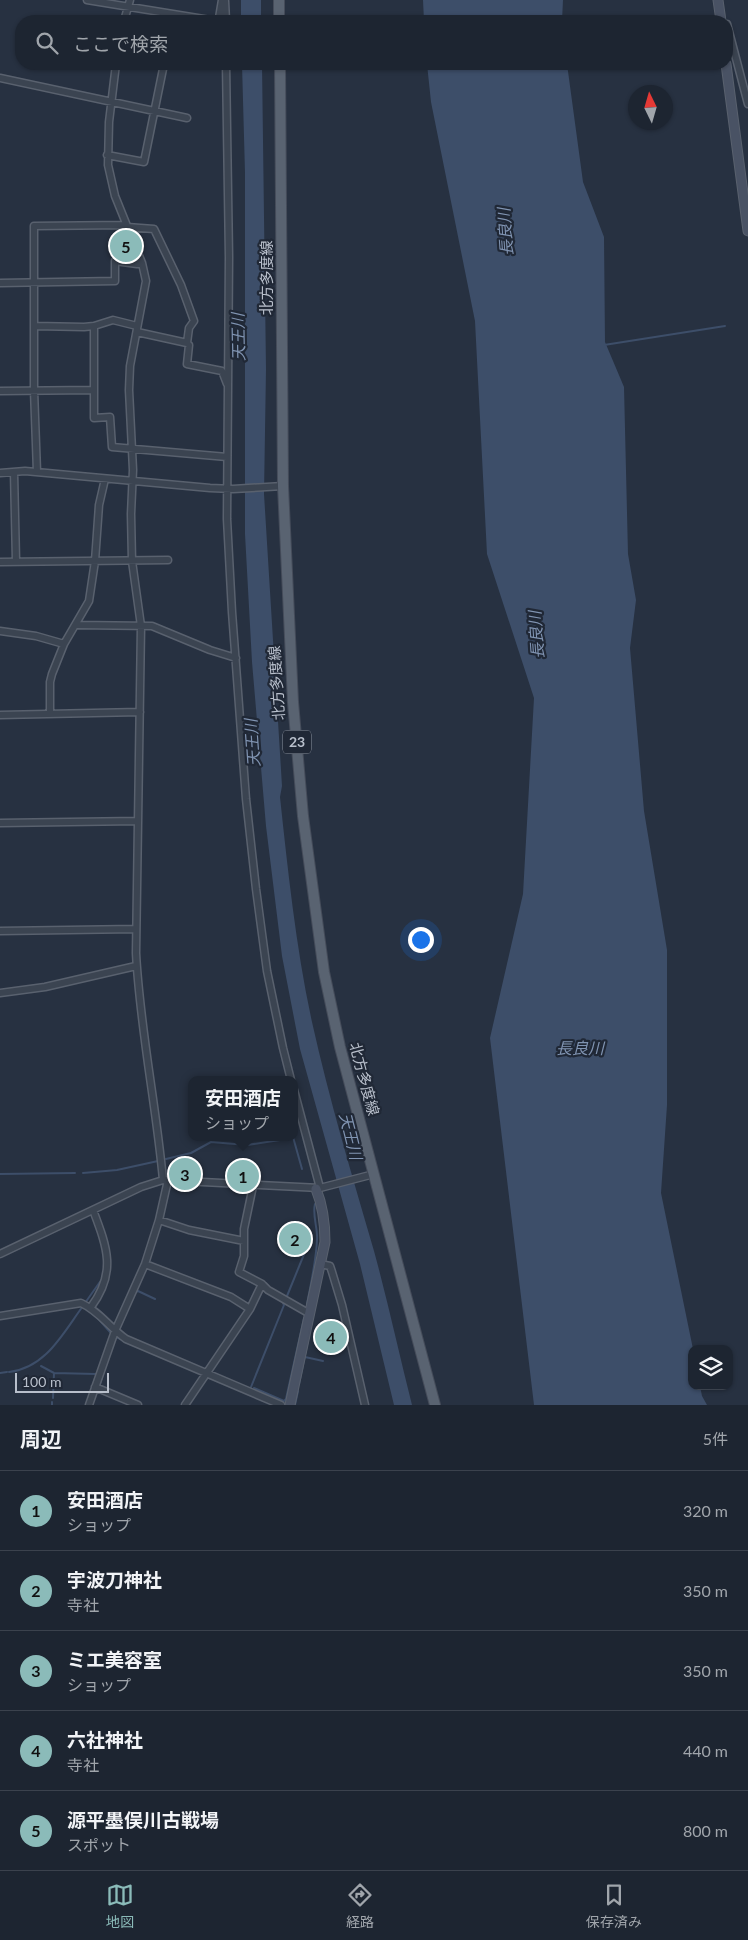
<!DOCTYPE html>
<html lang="ja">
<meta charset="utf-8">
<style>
body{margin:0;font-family:Lato,"Noto Sans JP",sans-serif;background:#2a313d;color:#f1f3f6}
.controls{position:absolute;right:15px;bottom:15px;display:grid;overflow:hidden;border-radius:10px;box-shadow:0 1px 4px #0004}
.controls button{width:45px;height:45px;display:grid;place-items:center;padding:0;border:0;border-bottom:1px solid #3b424d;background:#1d2531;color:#f1f3f6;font:25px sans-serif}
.compass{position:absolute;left:628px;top:85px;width:45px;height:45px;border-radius:50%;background:#1d2531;box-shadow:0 1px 4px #0004;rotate:355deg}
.scale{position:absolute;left:15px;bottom:12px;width:94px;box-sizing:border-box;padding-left:5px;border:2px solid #b8bfcb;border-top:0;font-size:14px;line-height:18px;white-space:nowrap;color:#b8bfcb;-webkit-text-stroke:4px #202836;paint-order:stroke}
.you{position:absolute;left:420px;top:939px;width:18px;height:18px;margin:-12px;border:4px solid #fff;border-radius:50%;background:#1a73e8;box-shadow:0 0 0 8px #1a73e833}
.badge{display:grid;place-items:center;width:32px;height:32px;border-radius:50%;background:#8bbbb9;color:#111;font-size:16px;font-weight:700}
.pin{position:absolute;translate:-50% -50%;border:2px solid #fff;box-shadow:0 1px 5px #0006}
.popup{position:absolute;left:188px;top:1076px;width:110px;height:65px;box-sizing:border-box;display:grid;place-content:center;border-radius:10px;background:#1d2531;filter:drop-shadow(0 1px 4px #0005);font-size:16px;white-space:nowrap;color:#a0a5ab}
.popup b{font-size:19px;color:#f1f3f6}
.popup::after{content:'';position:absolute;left:50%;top:100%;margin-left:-10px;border:10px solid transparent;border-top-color:#1d2531}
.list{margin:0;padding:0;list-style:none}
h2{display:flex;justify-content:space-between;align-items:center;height:65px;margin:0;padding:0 20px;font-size:21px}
h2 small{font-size:16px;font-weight:400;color:#a0a5ab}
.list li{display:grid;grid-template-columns:32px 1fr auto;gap:15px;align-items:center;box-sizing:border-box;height:80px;padding:0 20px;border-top:1px solid #3b424d}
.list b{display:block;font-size:19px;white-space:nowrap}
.list p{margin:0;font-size:16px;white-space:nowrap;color:#a0a5ab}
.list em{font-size:16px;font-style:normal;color:#a0a5ab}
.icon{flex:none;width:28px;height:28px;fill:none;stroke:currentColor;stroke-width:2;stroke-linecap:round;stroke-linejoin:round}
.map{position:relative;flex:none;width:748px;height:1405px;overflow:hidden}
.search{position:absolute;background:#1d2531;box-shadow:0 1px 4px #0004;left:15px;right:15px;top:15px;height:55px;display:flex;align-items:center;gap:12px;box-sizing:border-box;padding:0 18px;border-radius:20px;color:#a0a5ab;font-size:19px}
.sheet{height:465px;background:#1d2531}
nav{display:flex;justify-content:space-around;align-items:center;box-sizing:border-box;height:70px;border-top:1px solid #3b424d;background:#1d2531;font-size:14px;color:#a0a5ab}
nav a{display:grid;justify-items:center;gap:2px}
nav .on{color:#8bbbb9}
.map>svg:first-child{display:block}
.water{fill:#3d4e69}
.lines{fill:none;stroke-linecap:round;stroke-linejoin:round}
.stream{stroke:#3d4e69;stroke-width:2}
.street-casing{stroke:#59616e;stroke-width:9}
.secondary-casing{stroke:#59616e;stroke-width:11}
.primary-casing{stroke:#454c5a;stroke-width:12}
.street{stroke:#3b4451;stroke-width:6}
.secondary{stroke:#495264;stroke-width:9}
.primary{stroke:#596371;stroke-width:10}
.labels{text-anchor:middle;stroke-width:4.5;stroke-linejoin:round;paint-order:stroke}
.shield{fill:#202836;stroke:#8a929e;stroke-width:1}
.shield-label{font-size:14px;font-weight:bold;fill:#b8bfcb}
.street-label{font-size:15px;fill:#b8bfcb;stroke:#202836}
.water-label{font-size:16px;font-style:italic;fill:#8094b2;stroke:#202836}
</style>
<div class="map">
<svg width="748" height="1405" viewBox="0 0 748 1405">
<rect width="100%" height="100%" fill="#273141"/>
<!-- water -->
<path class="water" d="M 241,0 L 261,0 L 261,21 L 241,21 Z
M 423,0 L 563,0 L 562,21 L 424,21 Z
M 242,64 L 262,64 L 266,369 L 264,494 L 282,786 L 280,797 C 288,872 296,948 312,1022 C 329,1099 352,1175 374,1251 C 388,1302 399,1354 412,1405 L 394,1405 L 360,1264 L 300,1049 L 282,956 L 266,826 L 252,662 L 245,534 L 245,173 Z
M 427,64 L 567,64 L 583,182 L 604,237 L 605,342 L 624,387 L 628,554 L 636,600 L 630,648 L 644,811 L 667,950 L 667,1105 L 661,1193 L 693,1349 L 692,1386 L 700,1386 L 702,1396 L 707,1405 L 534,1405 L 490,1038 L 523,894 L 534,698 L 487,554 L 475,321 L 431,102 Z"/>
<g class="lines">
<!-- stream -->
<path class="stream" d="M 604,345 L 725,326
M 293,1137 L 302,1169
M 166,1159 L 191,1153 L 211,1142 L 247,1145 L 293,1138
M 83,1173 L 117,1170 L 158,1161
M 0,1174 L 75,1173
M 135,1293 L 138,1291 L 155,1299
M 287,1296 L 307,1247
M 85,1303 L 102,1279
M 307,1304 C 311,1283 316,1262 317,1240 C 318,1228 312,1215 315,1204
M 95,1315 L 110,1332
M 115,1339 L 116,1337 L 123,1340
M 305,1357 L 323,1361
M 41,1366 L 54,1373 L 96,1374
M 9,1372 C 46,1368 63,1333 83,1306
M 0,1373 L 7,1372
M 299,1384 L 309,1336
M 99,1387 L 105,1367
M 251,1387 L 284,1305 L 282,1301
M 254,1388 L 284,1401 L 286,1399 L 304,1318
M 53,1398 L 54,1373
M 52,1405 L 52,1402
M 92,1405 L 97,1391
M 295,1405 L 298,1391"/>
<defs>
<path id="street" d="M 87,0 L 216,21 L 219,18 L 222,0
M 225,1 L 226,21
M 124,21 L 130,0
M 727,24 L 748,104
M 116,64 L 109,122 L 108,165 L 115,196 L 142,263 L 146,281 L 130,366 L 129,390 L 133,470 L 131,514 L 132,561 L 141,626 L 136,953 C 140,1029 156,1104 163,1180
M 226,64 L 229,257 L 227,519 L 232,612 L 246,799 L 256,889 L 267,971 L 283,1048 L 291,1080
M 0,78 L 187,118
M 107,155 L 144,162 L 164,64
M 127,227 L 154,229 L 181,285 L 194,321 L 189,328 L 187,343
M 0,283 L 115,281 L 115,261 L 137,264 L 142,263
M 35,326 L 84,327 L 94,326 L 113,320 L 137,326
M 94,326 L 94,418 L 110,417 L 112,447 L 227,457
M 137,332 L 187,343 L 189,345 L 187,364 L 222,371 L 227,384
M 0,391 L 94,390
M 14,472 L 16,561
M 37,472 L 34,390 L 34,226 L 126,225
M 0,473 L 25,471 L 210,488 L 233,489 L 283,486
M 0,562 L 168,560
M 77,625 L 152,626 L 210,650 L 236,658
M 0,631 L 36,636 L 64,644
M 50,714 L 50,682 L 52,674 L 64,644 L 89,601 L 95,561 L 99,505 L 105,479
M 0,715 L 140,712
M 0,823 L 138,821
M 0,931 L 136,929
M 0,993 L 45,987 L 136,966
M 294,1090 L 320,1188
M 253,1186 L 244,1229 L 244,1256 L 239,1272 L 262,1284
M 159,1220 L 189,1230 L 244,1241
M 0,1254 L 141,1187 L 163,1180 L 320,1188 L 374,1174
M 145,1264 L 231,1297 L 250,1309
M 320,1264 L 330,1266 L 332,1272 L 342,1305 L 365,1405
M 91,1307 C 117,1272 107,1247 93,1210
M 0,1316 L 81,1303 C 99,1311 110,1328 126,1339 L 281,1405
M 95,1387 L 138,1405
M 89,1405 L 115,1331 L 145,1264 L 159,1220 L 168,1180
M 185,1405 L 250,1309 L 262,1284 L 268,1290 L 310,1314"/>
<path id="secondary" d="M 718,0 L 721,21
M 726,64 L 748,231
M 290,1405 L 325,1242 C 325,1224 323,1206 316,1189"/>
<path id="primary" d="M 279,0 L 279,21
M 280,64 L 283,486 L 293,702 L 303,816 L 324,972 L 340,1047 L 435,1405"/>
</defs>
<!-- street casing -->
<use href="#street" class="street-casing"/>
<!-- secondary casing -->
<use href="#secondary" class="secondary-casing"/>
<!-- primary casing -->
<use href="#primary" class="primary-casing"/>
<!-- street -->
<use href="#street" class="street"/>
<!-- secondary -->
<use href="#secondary" class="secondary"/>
<!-- primary -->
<use href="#primary" class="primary"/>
</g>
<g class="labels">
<!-- shield labels -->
<rect class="shield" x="283" y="730.5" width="28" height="23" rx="4"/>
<g class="shield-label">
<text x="297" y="747">23</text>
</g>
<!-- street labels -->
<g class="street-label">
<text transform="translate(267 278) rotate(-90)" y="5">北方多度線</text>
<text transform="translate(277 683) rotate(-94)" y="5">北方多度線</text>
<text transform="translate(364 1079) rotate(75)" y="5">北方多度線</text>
</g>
<!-- water labels -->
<g class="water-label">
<text transform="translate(505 232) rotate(-94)" y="6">長良川</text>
<text transform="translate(238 337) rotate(-91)" y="6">天王川</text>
<text transform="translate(536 635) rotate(-94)" y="6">長良川</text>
<text transform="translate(252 743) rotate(-94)" y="6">天王川</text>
<text x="580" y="1054">長良川</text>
<text transform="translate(351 1136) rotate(76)" y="6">天王川</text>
</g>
</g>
</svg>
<div class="controls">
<button><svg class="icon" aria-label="layers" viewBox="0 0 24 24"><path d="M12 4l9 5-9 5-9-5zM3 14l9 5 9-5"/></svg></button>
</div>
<svg class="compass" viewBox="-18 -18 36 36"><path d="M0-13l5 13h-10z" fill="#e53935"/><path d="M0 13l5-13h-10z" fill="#a0a5ab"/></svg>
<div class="scale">100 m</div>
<div class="you"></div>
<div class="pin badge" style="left:243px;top:1176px">1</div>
<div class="popup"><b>安田酒店</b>ショップ</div>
<div class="pin badge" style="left:295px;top:1239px">2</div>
<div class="pin badge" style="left:185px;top:1174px">3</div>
<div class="pin badge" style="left:331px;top:1337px">4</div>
<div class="pin badge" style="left:126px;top:246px">5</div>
<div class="search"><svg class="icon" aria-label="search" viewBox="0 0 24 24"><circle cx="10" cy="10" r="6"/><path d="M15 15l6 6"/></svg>ここで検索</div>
</div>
<section class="sheet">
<h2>周辺<small>5件</small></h2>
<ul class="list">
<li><span class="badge">1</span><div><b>安田酒店</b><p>ショップ</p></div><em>320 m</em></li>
<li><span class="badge">2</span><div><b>宇波刀神社</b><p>寺社</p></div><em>350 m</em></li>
<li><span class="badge">3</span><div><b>ミエ美容室</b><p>ショップ</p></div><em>350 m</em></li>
<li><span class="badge">4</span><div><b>六社神社</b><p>寺社</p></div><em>440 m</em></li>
<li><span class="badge">5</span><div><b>源平墨俣川古戦場</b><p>スポット</p></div><em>800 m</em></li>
</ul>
</section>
<nav>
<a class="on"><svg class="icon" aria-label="map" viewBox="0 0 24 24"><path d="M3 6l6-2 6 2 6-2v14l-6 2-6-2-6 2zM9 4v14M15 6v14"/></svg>地図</a>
<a><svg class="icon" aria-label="directions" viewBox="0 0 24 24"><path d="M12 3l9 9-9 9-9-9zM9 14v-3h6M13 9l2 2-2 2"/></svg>経路</a>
<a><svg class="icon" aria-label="saved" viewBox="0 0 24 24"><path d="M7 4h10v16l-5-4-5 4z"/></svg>保存済み</a>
</nav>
